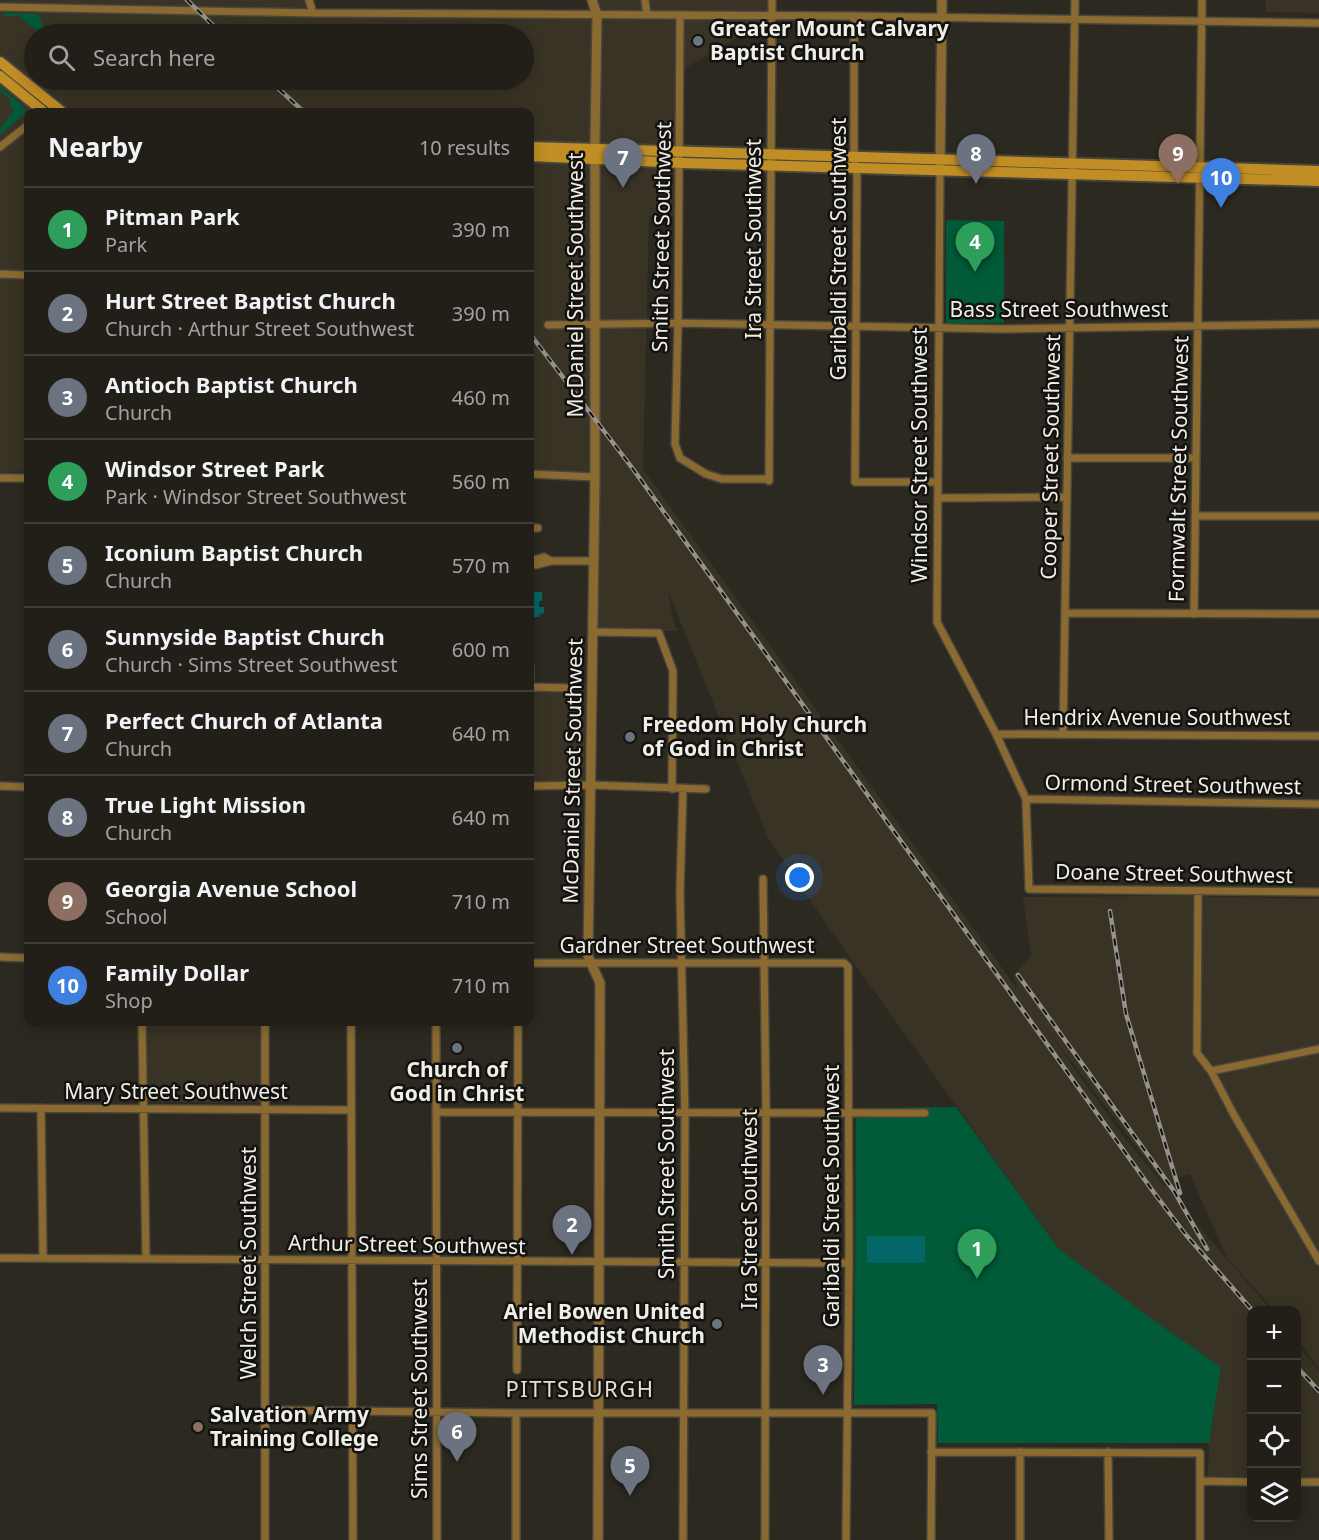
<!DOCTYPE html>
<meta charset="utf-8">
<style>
body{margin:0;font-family:"Noto Sans",sans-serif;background:#292721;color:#f1f3f6}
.controls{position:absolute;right:18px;bottom:18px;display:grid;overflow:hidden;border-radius:12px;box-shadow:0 3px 15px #0003}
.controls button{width:54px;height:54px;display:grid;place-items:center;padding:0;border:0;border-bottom:2px solid #3e3d37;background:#211f18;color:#f1f3f6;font:30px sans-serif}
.you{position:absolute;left:800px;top:878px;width:21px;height:21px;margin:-15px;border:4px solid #fff;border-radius:50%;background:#1a73e8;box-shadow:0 0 0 9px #1a73e833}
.badge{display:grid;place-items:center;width:39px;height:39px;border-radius:50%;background:#56d671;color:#fff;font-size:20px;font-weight:700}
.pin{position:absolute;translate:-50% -50px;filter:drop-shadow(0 2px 3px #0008)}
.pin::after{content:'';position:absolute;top:32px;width:21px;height:18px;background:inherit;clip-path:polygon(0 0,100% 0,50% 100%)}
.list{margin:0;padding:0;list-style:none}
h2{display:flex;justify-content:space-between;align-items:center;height:78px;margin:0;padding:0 24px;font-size:26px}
h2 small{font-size:20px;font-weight:400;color:#a2a2a2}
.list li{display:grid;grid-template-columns:39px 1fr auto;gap:18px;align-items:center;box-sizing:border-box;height:84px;padding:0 24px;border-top:2px solid #3e3d37}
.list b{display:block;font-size:22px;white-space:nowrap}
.list p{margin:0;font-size:20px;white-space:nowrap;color:#a2a2a2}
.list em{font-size:20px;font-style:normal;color:#a2a2a2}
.icon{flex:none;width:33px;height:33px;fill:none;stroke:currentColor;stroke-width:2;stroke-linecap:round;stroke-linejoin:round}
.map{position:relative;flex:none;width:1319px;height:1540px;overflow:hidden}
.search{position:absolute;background:#211f18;box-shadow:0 3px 15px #0003;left:24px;top:24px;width:510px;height:66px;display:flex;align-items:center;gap:15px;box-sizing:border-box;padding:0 21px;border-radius:33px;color:#a2a2a2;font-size:22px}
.panel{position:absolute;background:#211f18;box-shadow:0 3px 15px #0003;left:24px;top:108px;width:510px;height:918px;border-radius:12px}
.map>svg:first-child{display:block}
.built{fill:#393325;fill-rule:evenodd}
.green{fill:#015b38}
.water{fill:#036667}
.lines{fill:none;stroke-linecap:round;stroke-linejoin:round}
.minor-casing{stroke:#47453c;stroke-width:10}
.tertiary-casing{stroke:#47453c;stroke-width:12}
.secondary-casing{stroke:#47453c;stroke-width:14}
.minor{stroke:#8a6a30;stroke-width:7}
.tertiary{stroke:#8a6a30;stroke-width:9}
.secondary{stroke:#c18e25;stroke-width:10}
.rail-casing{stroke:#95928b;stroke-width:4.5}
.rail{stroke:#13120e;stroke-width:2;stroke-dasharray:7;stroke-linecap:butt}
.worship-dot{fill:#6b7280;stroke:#13120e;stroke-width:2}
.education-dot{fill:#8d6e63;stroke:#13120e;stroke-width:2}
.labels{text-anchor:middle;stroke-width:5;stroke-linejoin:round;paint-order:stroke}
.poi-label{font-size:21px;font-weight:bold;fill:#f0eee8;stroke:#13120e;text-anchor:start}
.street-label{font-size:21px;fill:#f0eee8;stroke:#13120e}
.neighbourhood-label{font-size:22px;letter-spacing:1.5px;fill:#e5e0d5;stroke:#13120e}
</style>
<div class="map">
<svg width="1319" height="1540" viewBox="0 0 1319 1540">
<rect width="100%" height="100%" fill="#2c2920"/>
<!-- built -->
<path class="built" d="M 0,0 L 308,0 L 312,13 L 592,15 L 587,0 L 775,0 L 775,15 L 677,73 L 682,216 L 649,216 L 643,469 L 1018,990 L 1013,975 L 1031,956 L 1023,898 L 1025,897 L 1186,896 L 1319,899 L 1319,1369 L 1297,1339 L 1296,1310 L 1274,1310 L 1227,1258 L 1190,1174 L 1176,1178 L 1180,1205 L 1271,1310 L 1252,1310 L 1251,1476 L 1208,1476 L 1209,1443 L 1220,1373 L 1058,1248 L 831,931 L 768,838 L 668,591 L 673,620 L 678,631 L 589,631 L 593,480 L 530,472 L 530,112 L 28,112 L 28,471 L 0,473 ZM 34,34 L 524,34 L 524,80 L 34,80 ZM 1043,1024 L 1166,1186 L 1165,1187 L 1117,1128 Z
M 1265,0 L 1319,0 L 1319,13 L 1266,12 Z
M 530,684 L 589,685 L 589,787 L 530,787 Z
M 146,1022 L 260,1022 L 261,1103 L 146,1102 Z
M 1296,1343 L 1319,1371 L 1319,1477 L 1297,1477 Z"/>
<!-- green -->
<path class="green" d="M 2,13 L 38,14 L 47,34 L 39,34 L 37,31 L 19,16 L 3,16 Z
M 0,86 L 26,109 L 23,115 L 0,135 L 0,128 L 14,111 L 9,106 L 12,101 L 0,91 Z
M 946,220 L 1004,221 L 1004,323 L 946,323 Z
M 956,1107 L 1058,1248 L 1150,1318 L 1221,1367 L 1209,1443 L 938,1443 L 937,1404 L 854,1405 L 856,1108 Z"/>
<!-- water -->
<path class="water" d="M 533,592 L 542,592 L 542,601 L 539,601 L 539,607 L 544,607 L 544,613 L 540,614 L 539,617 L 532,617 L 530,597 L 533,597 Z
M 867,1236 L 925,1236 L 925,1263 L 867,1263 Z"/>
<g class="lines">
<defs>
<path id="minor" d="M 309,0 L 313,13
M 645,0 L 647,15
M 0,7 L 313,13 L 854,16 L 1319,23
M 680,15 L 678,323 L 675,444 L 680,458 L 706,474 L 722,479 L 769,479
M 854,16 L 854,157 L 857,175 L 855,482 L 938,482
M 0,147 L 28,125
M 940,169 L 937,622 L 996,734 L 1026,799 L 1029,889 L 1319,892
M 0,274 L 28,275
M 548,325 L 678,323 L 1004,329 L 1319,324
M 1067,458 L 1196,458
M 530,474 L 595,477
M 0,478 L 28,478
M 769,481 L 772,0
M 938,498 L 1067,497
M 1195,516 L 1319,516
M 530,528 L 538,528
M 530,561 L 544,557 L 551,561
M 532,561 L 536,565 L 551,561 L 594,561
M 1066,613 L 1319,614
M 1194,614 L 1202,0
M 593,632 L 659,633 L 673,671 L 672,789
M 530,666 L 530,688
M 530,687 L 570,688
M 996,734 L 1319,736
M 1063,734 L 1075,0
M 0,786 L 28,787
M 530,786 L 590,785 L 706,789
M 1026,799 L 1319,804
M 763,879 L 766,1106 L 765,1540
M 1198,891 L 1197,1053 L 1211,1071 L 1234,1115 L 1319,1261
M 0,957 L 28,958
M 530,963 L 844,963 L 848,967 L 849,1263 L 846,1540
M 142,1022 L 146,1259
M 265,1022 L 265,1540
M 351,1022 L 353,1540
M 436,1022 L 437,1540
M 1211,1071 L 1319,1049
M 0,1108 L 351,1110
M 41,1108 L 43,1258
M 436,1112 L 925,1113
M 0,1258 L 849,1263
M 517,1370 L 518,1022
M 265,1410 L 516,1413 L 932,1413 L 931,1540
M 516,1413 L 516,1540
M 931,1452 L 1200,1453 L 1200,1540
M 1108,1452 L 1109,1540
M 1200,1481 L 1252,1482
M 1296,1482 L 1319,1482
M 683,1540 L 685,1117 L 680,893 L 683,788
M 1020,1540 L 1020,1452"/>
<path id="tertiary" d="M 592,0 L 597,15 L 595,142 L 595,477 L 588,956 L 600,983 L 598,1540
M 940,169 L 942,0"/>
<path id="secondary" d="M 0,62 L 62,112
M 0,76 L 44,112
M 530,147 L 1319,171
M 530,156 L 683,163 L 1319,181"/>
</defs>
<!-- minor casing -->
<use href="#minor" class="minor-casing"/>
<!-- tertiary casing -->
<use href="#tertiary" class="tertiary-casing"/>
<!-- secondary casing -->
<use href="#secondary" class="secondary-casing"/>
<!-- minor -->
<use href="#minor" class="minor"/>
<!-- tertiary -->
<use href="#tertiary" class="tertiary"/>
<!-- secondary -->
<use href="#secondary" class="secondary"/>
<defs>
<path id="rail" d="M 187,0 L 222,34
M 269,80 L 304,112
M 530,334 L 633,469 L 1155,1194 L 1186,1235 L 1252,1310
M 1110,911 L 1126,1014 L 1180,1193
M 1018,975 L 1174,1191 L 1207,1249
M 1296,1366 L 1319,1391"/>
</defs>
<!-- rail casing -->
<use href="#rail" class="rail-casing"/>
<!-- rail -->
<use href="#rail" class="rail"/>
</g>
<!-- markers -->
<g class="worship-dot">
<circle cx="698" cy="41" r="6"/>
<circle cx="630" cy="737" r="6"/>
<circle cx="457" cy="1048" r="6"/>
<circle cx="717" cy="1324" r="6"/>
</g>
<circle class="education-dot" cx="198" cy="1427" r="6"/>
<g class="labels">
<!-- poi labels -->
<g class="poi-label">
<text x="710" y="36">Greater Mount Calvary<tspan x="710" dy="24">Baptist Church</tspan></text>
<text x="642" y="732">Freedom Holy Church<tspan x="642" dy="24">of God in Christ</tspan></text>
<text x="457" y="1077" text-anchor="middle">Church of<tspan x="457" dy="24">God in Christ</tspan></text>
<text x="705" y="1319" text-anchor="end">Ariel Bowen United<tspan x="705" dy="24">Methodist Church</tspan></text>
<text x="210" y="1422">Salvation Army<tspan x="210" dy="24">Training College</tspan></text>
</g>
<!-- street labels -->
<g class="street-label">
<text transform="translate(662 237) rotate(-89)" y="7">Smith Street Southwest</text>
<text transform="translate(754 239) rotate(-90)" y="7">Ira Street Southwest</text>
<text transform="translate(839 249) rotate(-90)" y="7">Garibaldi Street Southwest</text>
<text transform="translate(576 285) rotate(-90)" y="7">McDaniel Street Southwest</text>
<text x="1059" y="317">Bass Street Southwest</text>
<text transform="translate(920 455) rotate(-90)" y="7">Windsor Street Southwest</text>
<text transform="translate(1051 457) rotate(-89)" y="7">Cooper Street Southwest</text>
<text transform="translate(1179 469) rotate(-89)" y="7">Formwalt Street Southwest</text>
<text x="1157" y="725">Hendrix Avenue Southwest</text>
<text transform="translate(573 771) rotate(-89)" y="7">McDaniel Street Southwest</text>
<text transform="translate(1173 785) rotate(1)" y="7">Ormond Street Southwest</text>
<text transform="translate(1174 874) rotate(1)" y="7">Doane Street Southwest</text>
<text x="687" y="953">Gardner Street Southwest</text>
<text x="176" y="1099">Mary Street Southwest</text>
<text transform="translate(667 1164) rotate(-90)" y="7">Smith Street Southwest</text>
<text transform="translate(832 1196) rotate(-90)" y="7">Garibaldi Street Southwest</text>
<text transform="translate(750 1209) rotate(-90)" y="7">Ira Street Southwest</text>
<text transform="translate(407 1245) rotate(1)" y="7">Arthur Street Southwest</text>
<text transform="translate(249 1263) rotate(-90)" y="7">Welch Street Southwest</text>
<text transform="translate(420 1389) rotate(-90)" y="7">Sims Street Southwest</text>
</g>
<!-- neighbourhood labels -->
<g class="neighbourhood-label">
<text x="580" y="1397">PITTSBURGH</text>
</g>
</g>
</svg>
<div class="controls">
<button>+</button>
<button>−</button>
<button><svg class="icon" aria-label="locate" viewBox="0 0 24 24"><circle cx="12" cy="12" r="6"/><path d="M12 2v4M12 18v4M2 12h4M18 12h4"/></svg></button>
<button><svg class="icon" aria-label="layers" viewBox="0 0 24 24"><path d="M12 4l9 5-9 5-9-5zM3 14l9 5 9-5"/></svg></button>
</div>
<div class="you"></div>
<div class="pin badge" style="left:977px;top:1279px;background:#2e9e5b">1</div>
<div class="pin badge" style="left:572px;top:1255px;background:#6b7280">2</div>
<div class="pin badge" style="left:823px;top:1395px;background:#6b7280">3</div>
<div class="pin badge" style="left:975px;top:272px;background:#2e9e5b">4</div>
<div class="pin badge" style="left:630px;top:1496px;background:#6b7280">5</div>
<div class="pin badge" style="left:457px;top:1462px;background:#6b7280">6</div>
<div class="pin badge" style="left:623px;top:188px;background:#6b7280">7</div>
<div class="pin badge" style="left:976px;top:184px;background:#6b7280">8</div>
<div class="pin badge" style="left:1178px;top:184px;background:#8d6e63">9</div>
<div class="pin badge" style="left:1221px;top:208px;background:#3f7fe0">10</div>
<div class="search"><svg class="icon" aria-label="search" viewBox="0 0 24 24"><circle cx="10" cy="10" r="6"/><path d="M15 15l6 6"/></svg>Search here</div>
<section class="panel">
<h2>Nearby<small>10 results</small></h2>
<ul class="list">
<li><span class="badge" style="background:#2e9e5b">1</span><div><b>Pitman Park</b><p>Park</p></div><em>390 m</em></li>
<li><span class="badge" style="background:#6b7280">2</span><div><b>Hurt Street Baptist Church</b><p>Church · Arthur Street Southwest</p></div><em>390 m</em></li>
<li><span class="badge" style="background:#6b7280">3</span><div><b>Antioch Baptist Church</b><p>Church</p></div><em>460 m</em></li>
<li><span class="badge" style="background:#2e9e5b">4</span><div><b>Windsor Street Park</b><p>Park · Windsor Street Southwest</p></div><em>560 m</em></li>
<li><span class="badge" style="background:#6b7280">5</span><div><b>Iconium Baptist Church</b><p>Church</p></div><em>570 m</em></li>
<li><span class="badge" style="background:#6b7280">6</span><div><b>Sunnyside Baptist Church</b><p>Church · Sims Street Southwest</p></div><em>600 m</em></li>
<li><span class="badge" style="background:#6b7280">7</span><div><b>Perfect Church of Atlanta</b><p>Church</p></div><em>640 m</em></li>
<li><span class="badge" style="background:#6b7280">8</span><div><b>True Light Mission</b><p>Church</p></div><em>640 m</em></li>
<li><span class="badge" style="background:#8d6e63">9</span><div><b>Georgia Avenue School</b><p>School</p></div><em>710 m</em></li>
<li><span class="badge" style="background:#3f7fe0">10</span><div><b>Family Dollar</b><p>Shop</p></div><em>710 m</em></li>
</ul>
</section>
</div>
